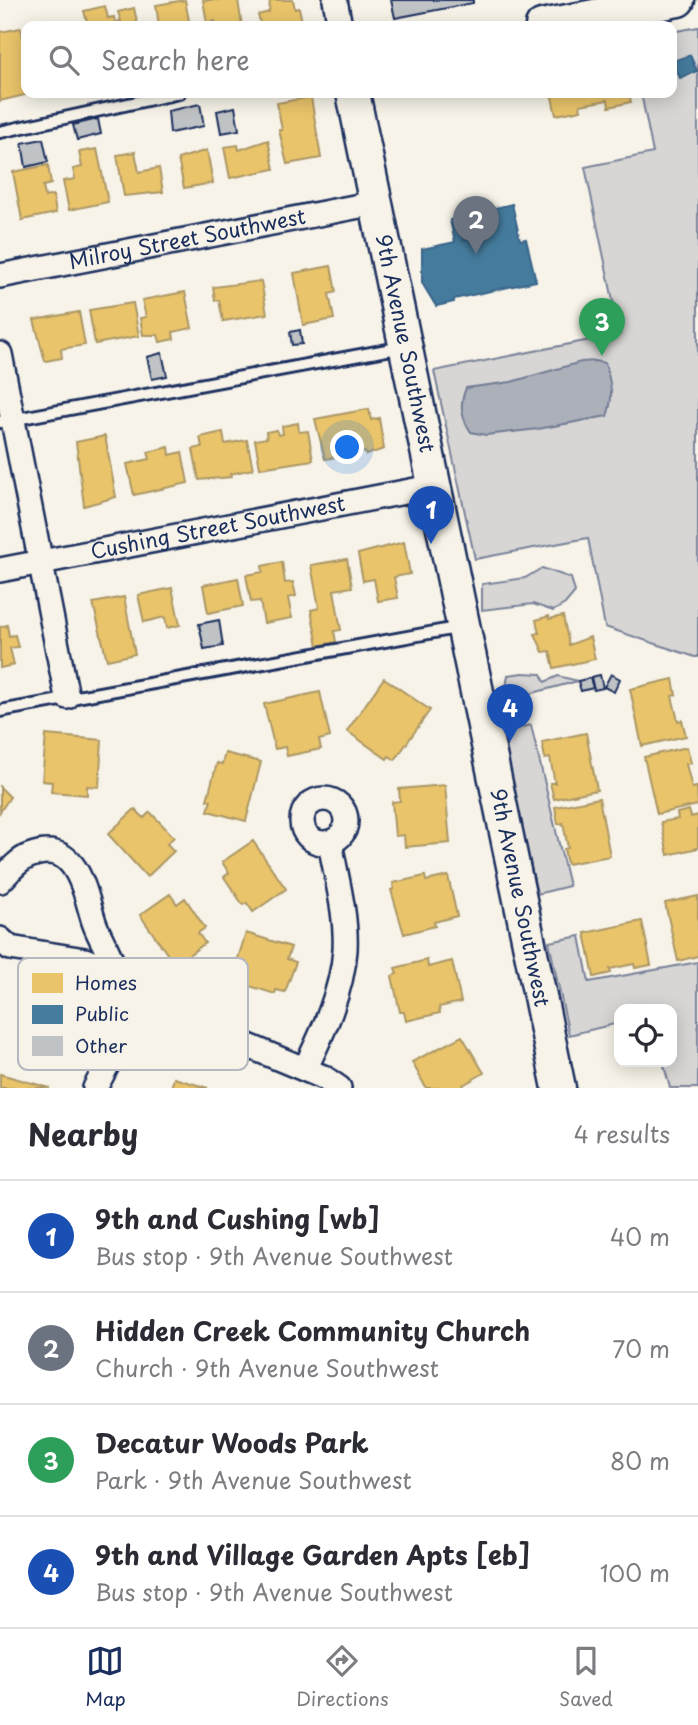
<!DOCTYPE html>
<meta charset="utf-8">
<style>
body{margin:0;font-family:"Playpen Sans",sans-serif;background:#f2f2f3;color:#2b2b33}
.controls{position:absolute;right:21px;bottom:21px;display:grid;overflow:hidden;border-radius:14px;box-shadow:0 4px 18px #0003}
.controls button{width:63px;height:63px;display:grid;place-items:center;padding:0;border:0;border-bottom:2px solid #e1e1e2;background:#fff;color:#2b2b33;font:35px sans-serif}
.you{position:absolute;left:348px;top:448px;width:24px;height:24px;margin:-18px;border:5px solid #fff;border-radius:50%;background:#1a73e8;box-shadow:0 0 0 10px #1a73e833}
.badge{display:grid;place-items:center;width:46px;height:46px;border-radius:50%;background:#1b2f5e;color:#fff;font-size:23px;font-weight:700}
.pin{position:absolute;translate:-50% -58px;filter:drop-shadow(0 2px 4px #0008)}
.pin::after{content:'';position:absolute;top:37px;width:24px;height:21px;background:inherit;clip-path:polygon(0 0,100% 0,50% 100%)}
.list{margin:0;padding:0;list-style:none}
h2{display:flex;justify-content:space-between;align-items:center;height:91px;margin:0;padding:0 28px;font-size:30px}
h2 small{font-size:23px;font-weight:400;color:#7c7c81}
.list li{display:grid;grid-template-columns:46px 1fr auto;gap:21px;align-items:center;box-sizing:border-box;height:112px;padding:0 28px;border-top:2px solid #e1e1e2}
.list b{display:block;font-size:26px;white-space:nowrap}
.list p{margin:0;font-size:23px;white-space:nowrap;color:#7c7c81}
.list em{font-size:23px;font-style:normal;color:#7c7c81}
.icon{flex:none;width:38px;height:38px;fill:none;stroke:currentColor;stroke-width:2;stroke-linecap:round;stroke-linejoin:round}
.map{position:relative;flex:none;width:698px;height:1088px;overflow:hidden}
.search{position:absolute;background:#fff;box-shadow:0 4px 18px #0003;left:21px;right:21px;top:21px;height:77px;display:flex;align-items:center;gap:18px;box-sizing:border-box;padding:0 24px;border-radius:14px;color:#7c7c81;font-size:26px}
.sheet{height:539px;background:#fff}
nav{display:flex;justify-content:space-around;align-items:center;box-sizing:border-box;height:98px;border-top:2px solid #e1e1e2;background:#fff;font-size:19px;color:#7c7c81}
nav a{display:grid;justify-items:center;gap:4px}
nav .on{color:#1b2f5e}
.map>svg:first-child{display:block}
.green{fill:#d7d6d4;stroke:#798299;stroke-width:2}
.water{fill:#acb0b9;stroke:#727c95;stroke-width:2}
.homes{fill:#e9c46a;stroke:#ab9766;stroke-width:2}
.public{fill:#457b9d;stroke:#38648a;stroke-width:2}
.building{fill:#c0c3c5;stroke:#1b2f5e;stroke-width:2}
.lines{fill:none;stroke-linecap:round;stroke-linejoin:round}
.lane-casing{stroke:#1b2f5e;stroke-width:16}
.street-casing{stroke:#1b2f5e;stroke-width:28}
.secondary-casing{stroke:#1b2f5e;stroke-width:37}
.lane{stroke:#f7f3e8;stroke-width:10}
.street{stroke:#f7f3e8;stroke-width:23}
.secondary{stroke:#f7f3e8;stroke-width:32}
.labels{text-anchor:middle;stroke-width:7;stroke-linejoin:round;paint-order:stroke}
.street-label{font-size:21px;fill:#1b2f5e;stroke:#f7f3e8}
.key{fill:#f7f3e8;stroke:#b5b8bf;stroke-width:2}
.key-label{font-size:19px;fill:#1b2f5e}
</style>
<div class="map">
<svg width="698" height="1088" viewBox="0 0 698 1088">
<rect width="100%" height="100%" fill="#f7f3e8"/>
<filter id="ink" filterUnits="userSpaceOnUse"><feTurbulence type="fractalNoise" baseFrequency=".0143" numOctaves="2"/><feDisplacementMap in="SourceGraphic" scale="14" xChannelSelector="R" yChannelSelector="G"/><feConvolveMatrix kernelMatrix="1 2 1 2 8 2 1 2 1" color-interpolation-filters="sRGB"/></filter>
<g filter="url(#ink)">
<!-- green -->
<path class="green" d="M 698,27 L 698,657 L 695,657 L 605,627 L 588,538 L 475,559 L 434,371 L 620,334 L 585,167 L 653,153 L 641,93 L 672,93 L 672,32 Z
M 542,568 L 571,578 L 575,592 L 565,604 L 553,611 L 533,604 L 482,610 L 482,584 L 525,578 Z
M 523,673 L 541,674 L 545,682 L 558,676 L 578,681 L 533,693 L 510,709 L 504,701 L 508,675 Z
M 531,725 L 569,886 L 537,894 L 501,732 Z
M 580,936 L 589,982 L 698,962 L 698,1088 L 670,1088 L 663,1062 L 672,1062 L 672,1009 L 619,1009 L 619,1023 L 569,1035 L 549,942 Z"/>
<!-- water -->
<path class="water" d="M 595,361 L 605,363 C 611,383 614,397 607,416 L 538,429 L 486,435 L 471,432 C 461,417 459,405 466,388 L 511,382 L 581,362 Z"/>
<!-- homes -->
<path class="homes" d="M 185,0 L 190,26 L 159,26 L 156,5 Z
M 203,0 L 238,0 L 242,26 L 216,26 L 215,21 L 207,23 Z
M 270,0 L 293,0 L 295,9 L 299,8 L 303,26 L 261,26 L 258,15 L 269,12 Z
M 105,6 L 108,18 L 114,17 L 115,22 L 121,21 L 118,12 L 134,8 L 138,26 L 88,26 L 84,11 Z
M 21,28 L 26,53 L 26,93 L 33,93 L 0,101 L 0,32 Z
M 551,93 L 629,93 L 631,102 L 609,107 L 608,100 L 580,105 L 581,110 L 556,115 Z
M 311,97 L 321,158 L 287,164 L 279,130 L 282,130 L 277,103 Z
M 268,140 L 274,169 L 230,178 L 224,147 L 238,145 L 239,150 Z
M 97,149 L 108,202 L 69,210 L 63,181 L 75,179 L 73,169 L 82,167 L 79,152 Z
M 207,150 L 213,183 L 184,188 L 178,159 Z
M 135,152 L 139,172 L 159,168 L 163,192 L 124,196 L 117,155 Z
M 48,165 L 51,184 L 43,186 L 45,197 L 53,195 L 56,213 L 22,220 L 13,172 Z
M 331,266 L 336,292 L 329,294 L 334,319 L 303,325 L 294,273 Z
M 261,281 L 267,314 L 223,321 L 219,300 L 215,300 L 213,287 Z
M 185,292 L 192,328 L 173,332 L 174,339 L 160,342 L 158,335 L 143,335 L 140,318 L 146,317 L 142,300 Z
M 133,303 L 139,336 L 95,344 L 89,310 Z
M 79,312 L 85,345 L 61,349 L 62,358 L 45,361 L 34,320 Z
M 369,409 L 371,420 L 379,418 L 384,449 L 366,455 L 365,452 L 325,459 L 315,419 Z
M 298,423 L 299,432 L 308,431 L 313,460 L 260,468 L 255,440 L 267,438 L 266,432 L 277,430 L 278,435 L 283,434 L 282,426 Z
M 223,432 L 225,444 L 247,440 L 253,469 L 230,474 L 231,477 L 199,480 L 193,449 L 202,447 L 200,437 Z
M 105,436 L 116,497 L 84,506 L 76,442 Z
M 169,447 L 170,455 L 182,452 L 188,483 L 134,495 L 127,464 L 150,459 L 148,452 Z
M 404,542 L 410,574 L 394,577 L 398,598 L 378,601 L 374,579 L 363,581 L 358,554 Z
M 347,559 L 352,587 L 334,590 L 341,630 L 334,631 L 336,642 L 318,646 L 311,610 L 319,608 L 311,565 Z
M 282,562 L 285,583 L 293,582 L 296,596 L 288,598 L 292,618 L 264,623 L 260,601 L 251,602 L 246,575 L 263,572 L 262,566 Z
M 238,578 L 243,606 L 208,613 L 203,585 Z
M 172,588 L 180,625 L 167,628 L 165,617 L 144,622 L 138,595 Z
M 124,597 L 135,654 L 107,660 L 93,603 Z
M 549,616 L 549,619 L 563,616 L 569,645 L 590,637 L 595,659 L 554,668 L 550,651 L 543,652 L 535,634 L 539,633 L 536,620 Z
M 7,625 L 9,636 L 15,635 L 18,647 L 10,648 L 14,665 L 0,668 L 0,627 Z
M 384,678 L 430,710 L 395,760 L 389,756 L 387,759 L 347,731 Z
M 673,679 L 676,695 L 672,696 L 678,721 L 682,720 L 686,736 L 642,746 L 630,689 Z
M 320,692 L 330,737 L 319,740 L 321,749 L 287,756 L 285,747 L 275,749 L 264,704 Z
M 586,733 L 597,790 L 554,799 L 550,783 L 555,783 L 550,758 L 545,759 L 542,742 Z
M 46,735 L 102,740 L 99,787 L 87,786 L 87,795 L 51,792 L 52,782 L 42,781 Z
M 687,747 L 691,763 L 686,764 L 692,788 L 697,787 L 698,805 L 657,814 L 644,757 Z
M 225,753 L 261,762 L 246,821 L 208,811 L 211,800 L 207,800 L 217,763 L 222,764 Z
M 445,785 L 450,843 L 405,847 L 404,835 L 395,836 L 392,802 L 400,801 L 399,789 Z
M 0,787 L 10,797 L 0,812 Z
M 599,798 L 610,856 L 567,864 L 564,849 L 568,848 L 563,823 L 558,824 L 555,807 Z
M 135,809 L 144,818 L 150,812 L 174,837 L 167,844 L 174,851 L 147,877 L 108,834 Z
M 689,810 L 691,817 L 698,815 L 698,848 L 668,855 L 661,822 L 678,819 L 677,813 Z
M 253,841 L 286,889 L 253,912 L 247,903 L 243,905 L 224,877 L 229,873 L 222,862 Z
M 425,876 L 426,881 L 448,876 L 457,916 L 434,922 L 435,926 L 404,934 L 391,890 L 394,889 L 393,883 Z
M 170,894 L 177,904 L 185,898 L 205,928 L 198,933 L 205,943 L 175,965 L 140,915 Z
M 698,896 L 698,956 L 678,961 L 665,903 Z
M 642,921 L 651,965 L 635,968 L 634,964 L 610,969 L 611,973 L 594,977 L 585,933 Z
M 246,933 L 291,947 L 287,959 L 296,962 L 285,992 L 276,990 L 275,994 L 231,980 Z
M 427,960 L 428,967 L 452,961 L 461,1002 L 439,1007 L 440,1013 L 406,1021 L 404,1012 L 400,1012 L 392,976 L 397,974 L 395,968 Z
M 462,1036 L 484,1073 L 463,1085 L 465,1088 L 426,1088 L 412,1062 Z
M 0,1074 L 50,1088 L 0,1088 Z
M 174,1078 L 208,1088 L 171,1088 Z"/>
<!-- public -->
<path class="public" d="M 690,55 L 697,71 L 680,78 L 673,61 Z
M 512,204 L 520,240 L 526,239 L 536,281 L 454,299 L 454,302 L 436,306 L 422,283 L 422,249 L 455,242 L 450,220 L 459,218 L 464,240 L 481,236 L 475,213 Z"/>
<!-- building -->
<path class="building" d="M 391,0 L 473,0 L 473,3 L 395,18 Z
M 200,104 L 204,126 L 170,133 L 168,111 Z
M 235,107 L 239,130 L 221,133 L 217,111 Z
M 98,119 L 101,134 L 77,140 L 73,125 Z
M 43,139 L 48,162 L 26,167 L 22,143 Z
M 300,330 L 302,344 L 292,345 L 290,332 Z
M 162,353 L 167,376 L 152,379 L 147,357 Z
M 219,620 L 223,646 L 204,649 L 199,624 Z
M 611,674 L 620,679 L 614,692 L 604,687 Z
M 600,675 L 603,688 L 594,690 L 591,677 Z
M 590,678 L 593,688 L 581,691 L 578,681 Z"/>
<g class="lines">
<defs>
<path id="lane" d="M 0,132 L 179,93
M 0,422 L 403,347
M 0,711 L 462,627"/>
<g id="street">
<path d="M 335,0 L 340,26"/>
<path id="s1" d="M 0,276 L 375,203"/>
<path d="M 0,354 L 67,697"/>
<path id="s2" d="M 0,570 L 436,486"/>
<circle cx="324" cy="821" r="22"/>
<path d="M 0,881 C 8,873 18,860 29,856 C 77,837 84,891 94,922 C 98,934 105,945 110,957 L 106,969 L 85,960 L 10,948 L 0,939"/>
<path d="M 106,969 L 184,1019 L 323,1077 L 339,1088"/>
<path d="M 305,1069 C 323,1032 342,992 345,950 C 347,914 336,877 330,842"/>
<path d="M 95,1088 L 113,1054 L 156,1003"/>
</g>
<g id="secondary">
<path d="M 542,26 L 678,0"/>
<path id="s3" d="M 353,93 L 559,1088"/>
</g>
</defs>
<!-- lane casing -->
<use href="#lane" class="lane-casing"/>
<!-- street casing -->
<use href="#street" class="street-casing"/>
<!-- secondary casing -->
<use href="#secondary" class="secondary-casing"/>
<!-- lane -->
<use href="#lane" class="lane"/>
<!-- street -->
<use href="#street" class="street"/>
<!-- secondary -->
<use href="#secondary" class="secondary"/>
</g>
</g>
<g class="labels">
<!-- street labels -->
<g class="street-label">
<text dy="7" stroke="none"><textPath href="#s1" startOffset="191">Milroy Street Southwest</textPath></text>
<text dy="7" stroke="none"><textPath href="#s3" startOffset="256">9th Avenue Southwest</textPath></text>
<text dy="7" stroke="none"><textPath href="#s2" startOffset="222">Cushing Street Southwest</textPath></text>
<text dy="7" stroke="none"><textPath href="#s3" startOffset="822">9th Avenue Southwest</textPath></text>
</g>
</g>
<!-- legend -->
<rect x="18" y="958" width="230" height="112" rx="10" class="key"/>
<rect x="32" y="973" width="31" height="20" fill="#e9c46a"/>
<rect x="32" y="1005" width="31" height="19" fill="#457b9d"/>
<rect x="32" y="1036" width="31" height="20" fill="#c0c3c5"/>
<g class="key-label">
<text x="75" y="990">Homes</text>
<text x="75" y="1021">Public</text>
<text x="75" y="1053">Other</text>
</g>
</svg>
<div class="controls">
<button><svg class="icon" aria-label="locate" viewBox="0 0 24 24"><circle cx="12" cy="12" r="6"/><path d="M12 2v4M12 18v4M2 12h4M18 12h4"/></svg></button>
</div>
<div class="you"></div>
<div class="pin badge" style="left:431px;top:544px;background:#1a4fb4">1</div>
<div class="pin badge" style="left:476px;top:254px;background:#6b7280">2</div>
<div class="pin badge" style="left:602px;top:356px;background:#2e9e5b">3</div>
<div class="pin badge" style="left:510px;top:742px;background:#1a4fb4">4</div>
<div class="search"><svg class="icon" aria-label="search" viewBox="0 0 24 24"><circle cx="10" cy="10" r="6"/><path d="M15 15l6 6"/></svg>Search here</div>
</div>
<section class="sheet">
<h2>Nearby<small>4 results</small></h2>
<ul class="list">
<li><span class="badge" style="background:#1a4fb4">1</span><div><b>9th and Cushing [wb]</b><p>Bus stop · 9th Avenue Southwest</p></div><em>40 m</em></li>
<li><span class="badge" style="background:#6b7280">2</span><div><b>Hidden Creek Community Church</b><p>Church · 9th Avenue Southwest</p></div><em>70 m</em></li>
<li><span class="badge" style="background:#2e9e5b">3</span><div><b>Decatur Woods Park</b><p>Park · 9th Avenue Southwest</p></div><em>80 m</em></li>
<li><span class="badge" style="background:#1a4fb4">4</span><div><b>9th and Village Garden Apts [eb]</b><p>Bus stop · 9th Avenue Southwest</p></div><em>100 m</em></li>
</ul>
</section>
<nav>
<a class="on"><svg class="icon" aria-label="map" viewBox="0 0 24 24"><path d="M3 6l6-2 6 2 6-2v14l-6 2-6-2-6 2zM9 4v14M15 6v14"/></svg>Map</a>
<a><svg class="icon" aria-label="directions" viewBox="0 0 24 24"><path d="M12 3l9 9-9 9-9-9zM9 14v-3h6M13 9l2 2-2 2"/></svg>Directions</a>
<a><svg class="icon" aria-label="saved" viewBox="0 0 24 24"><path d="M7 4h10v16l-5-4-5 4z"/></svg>Saved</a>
</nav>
